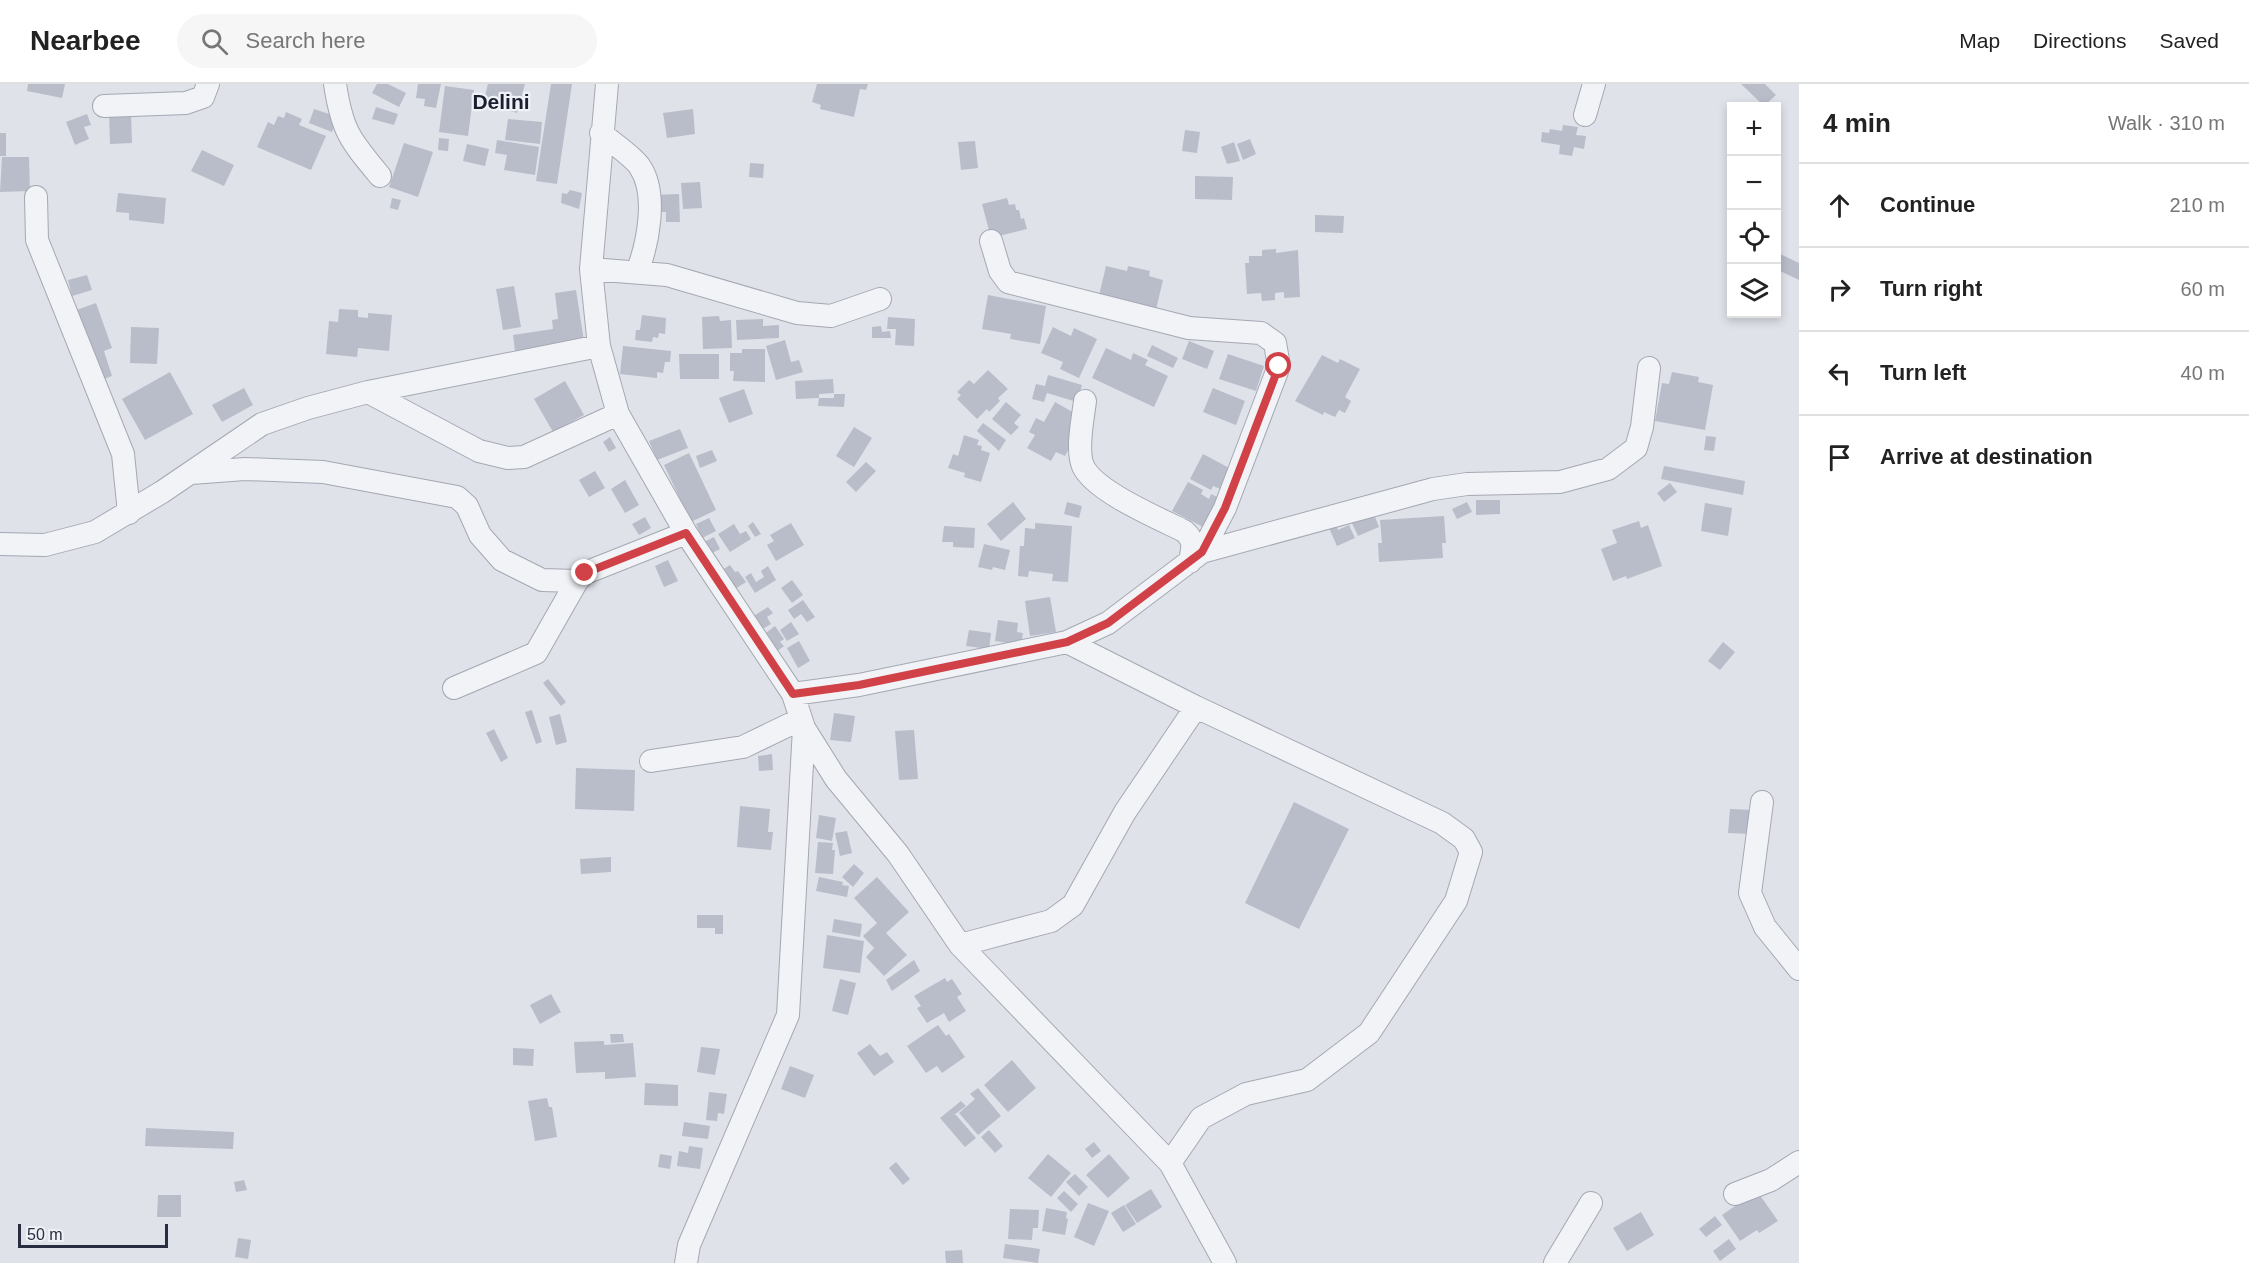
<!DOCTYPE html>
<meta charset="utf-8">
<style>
body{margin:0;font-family:Helvetica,sans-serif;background:#f6f6f6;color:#222}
.controls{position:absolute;right:18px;top:18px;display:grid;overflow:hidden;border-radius:0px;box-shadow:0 3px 9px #0003}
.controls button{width:54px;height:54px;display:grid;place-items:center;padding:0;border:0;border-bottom:2px solid #e0e0e0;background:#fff;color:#222;font:30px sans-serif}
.scale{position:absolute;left:18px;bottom:15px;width:150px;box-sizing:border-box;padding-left:6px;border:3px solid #282e40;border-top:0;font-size:16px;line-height:21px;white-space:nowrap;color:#282e40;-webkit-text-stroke:4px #eff1f6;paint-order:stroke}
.stop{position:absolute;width:18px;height:18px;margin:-14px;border:4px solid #d14148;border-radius:50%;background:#fff}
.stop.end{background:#d14148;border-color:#fff;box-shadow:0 2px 6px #0008}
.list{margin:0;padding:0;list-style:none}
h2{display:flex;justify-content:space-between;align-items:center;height:78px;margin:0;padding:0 24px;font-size:26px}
h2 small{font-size:20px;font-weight:400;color:#767676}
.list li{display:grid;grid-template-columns:39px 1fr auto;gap:18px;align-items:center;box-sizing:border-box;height:84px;padding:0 24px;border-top:2px solid #e0e0e0}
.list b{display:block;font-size:22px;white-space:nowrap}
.list em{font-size:20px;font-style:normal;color:#767676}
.icon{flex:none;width:33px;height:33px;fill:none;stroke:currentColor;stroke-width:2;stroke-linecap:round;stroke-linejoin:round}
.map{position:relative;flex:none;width:1799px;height:1179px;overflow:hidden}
header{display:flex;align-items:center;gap:36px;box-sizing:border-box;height:84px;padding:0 30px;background:#fff;border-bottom:2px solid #e0e0e0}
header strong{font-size:28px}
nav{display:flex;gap:33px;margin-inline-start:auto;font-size:21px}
.search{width:420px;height:54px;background:#f6f6f6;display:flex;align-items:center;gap:15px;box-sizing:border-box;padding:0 21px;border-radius:33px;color:#767676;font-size:22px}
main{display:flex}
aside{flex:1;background:#fff}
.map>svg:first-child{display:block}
.building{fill:#b9bdc9}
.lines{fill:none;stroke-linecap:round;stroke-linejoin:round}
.minor-casing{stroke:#a4a8b3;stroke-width:24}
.minor{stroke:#f2f3f7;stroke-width:22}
.route{stroke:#d14148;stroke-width:8}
.labels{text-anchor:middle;stroke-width:4.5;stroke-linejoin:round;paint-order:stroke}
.quarter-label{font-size:21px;font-weight:bold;fill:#1a1f31;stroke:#eff1f6}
</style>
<header>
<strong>Nearbee</strong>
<div class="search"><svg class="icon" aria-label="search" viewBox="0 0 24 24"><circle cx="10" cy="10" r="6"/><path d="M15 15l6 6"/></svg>Search here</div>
<nav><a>Map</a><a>Directions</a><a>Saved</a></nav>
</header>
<main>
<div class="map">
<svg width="1799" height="1179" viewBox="0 0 1799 1179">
<rect width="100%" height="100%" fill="#dfe2e9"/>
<!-- building -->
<path class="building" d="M 28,0 L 65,0 L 62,14 L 27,7 Z
M 377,0 L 388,0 L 406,9 L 399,23 L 372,9 Z
M 418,0 L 441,0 L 436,24 L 424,22 L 425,15 L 416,14 Z
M 488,0 L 525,0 L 517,29 L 483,19 Z
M 551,0 L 572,0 L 557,100 L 536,97 Z
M 817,0 L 868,0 L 866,6 L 860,5 L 854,33 L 820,25 L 821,21 L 812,18 Z
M 1741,0 L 1765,0 L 1776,11 L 1764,22 Z
M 445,2 L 474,6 L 468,52 L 439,48 Z
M 376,23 L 398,30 L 394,41 L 372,35 Z
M 314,25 L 338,33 L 332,48 L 309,39 Z
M 693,25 L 695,50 L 667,54 L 663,29 Z
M 286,28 L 302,35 L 299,41 L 326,52 L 311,86 L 257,63 L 268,38 L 274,41 L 278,32 L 284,34 Z
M 109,29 L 131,29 L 132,59 L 110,60 Z
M 87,30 L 91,41 L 84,43 L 89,55 L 75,61 L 66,38 Z
M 508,35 L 542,38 L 540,60 L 505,56 Z
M 1563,41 L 1578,43 L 1576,51 L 1586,52 L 1584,65 L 1574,63 L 1572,72 L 1559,70 L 1560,61 L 1541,58 L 1542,48 L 1549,49 L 1550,45 L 1562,47 Z
M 1185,46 L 1200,48 L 1197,69 L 1182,67 Z
M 0,49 L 6,49 L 6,72 L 0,72 Z
M 439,54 L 449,55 L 448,67 L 438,66 Z
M 1250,55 L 1256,70 L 1243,76 L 1237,60 Z
M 497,56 L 539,63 L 535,91 L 504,86 L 507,71 L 495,69 Z
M 975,57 L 978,84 L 961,86 L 958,58 Z
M 1234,58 L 1240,77 L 1227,80 L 1221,63 Z
M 404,59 L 433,68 L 418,113 L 389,103 Z
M 467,60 L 489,65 L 485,82 L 463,77 Z
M 202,66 L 234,81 L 224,102 L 191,87 Z
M 2,73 L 29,73 L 30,107 L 0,108 Z
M 750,79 L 764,80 L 763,94 L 749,93 Z
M 1195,92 L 1233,93 L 1232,116 L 1195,115 Z
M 700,98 L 702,124 L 683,125 L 681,99 Z
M 570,106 L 582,109 L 579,125 L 561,119 L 562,109 L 567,110 Z
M 118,109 L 166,114 L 164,140 L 129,136 L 129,129 L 116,128 Z
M 679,110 L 680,138 L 666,138 L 666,128 L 652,128 L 651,111 Z
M 392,114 L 401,116 L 398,126 L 390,124 Z
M 1007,114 L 1009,121 L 1015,120 L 1016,126 L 1019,126 L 1021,135 L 1024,134 L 1027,145 L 991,154 L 982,120 Z
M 1315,131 L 1344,132 L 1343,149 L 1315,148 Z
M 1276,165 L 1276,169 L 1298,166 L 1300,213 L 1284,214 L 1284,208 L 1275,209 L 1275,216 L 1262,217 L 1261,209 L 1247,210 L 1245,179 L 1249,179 L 1249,172 L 1262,172 L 1262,166 Z
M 1776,168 L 1799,179 L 1799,196 L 1776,185 Z
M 1106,182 L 1127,187 L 1128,182 L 1150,187 L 1149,192 L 1163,196 L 1155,230 L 1098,216 Z
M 87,191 L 92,206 L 72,212 L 68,196 Z
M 514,202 L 521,243 L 503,246 L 496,205 Z
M 576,206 L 584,257 L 515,267 L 513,251 L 553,245 L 552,236 L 558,235 L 555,209 Z
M 988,211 L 1046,222 L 1040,260 L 1010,255 L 1011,250 L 982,245 Z
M 96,219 L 112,264 L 104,267 L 112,292 L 99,297 L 74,227 Z
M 339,225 L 358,226 L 358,233 L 368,234 L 368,229 L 392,231 L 389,267 L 358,264 L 357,273 L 326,270 L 329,237 L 338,238 Z
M 642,231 L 666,234 L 665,250 L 659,249 L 658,254 L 653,253 L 652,258 L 635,256 L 636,246 L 640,246 Z
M 719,232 L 720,237 L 731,236 L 732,264 L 703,265 L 702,233 Z
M 888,233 L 915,235 L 914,262 L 895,261 L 896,245 L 887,245 Z
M 763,235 L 763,242 L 779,241 L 779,254 L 737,256 L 736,236 Z
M 881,242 L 882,248 L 890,247 L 891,254 L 872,254 L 872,243 Z
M 131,243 L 159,244 L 157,280 L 130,279 Z
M 1053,243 L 1071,252 L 1074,244 L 1097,255 L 1079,294 L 1060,285 L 1063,278 L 1041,269 Z
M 785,256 L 791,278 L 799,276 L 803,288 L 776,296 L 766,262 Z
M 1189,257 L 1214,267 L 1207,285 L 1182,275 Z
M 1152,261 L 1178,274 L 1173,284 L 1147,272 Z
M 623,262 L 671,267 L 670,278 L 665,278 L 663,289 L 657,288 L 657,294 L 620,290 Z
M 1106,264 L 1131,276 L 1133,269 L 1148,276 L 1145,281 L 1168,292 L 1154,323 L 1092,294 Z
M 742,265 L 765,265 L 765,298 L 733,297 L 734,287 L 730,287 L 730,269 L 742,269 Z
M 679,270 L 719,270 L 719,295 L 680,295 Z
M 1228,270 L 1264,282 L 1256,307 L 1219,295 Z
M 1322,271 L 1338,279 L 1340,275 L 1360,285 L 1345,313 L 1351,317 L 1345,329 L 1339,326 L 1335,333 L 1324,328 L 1323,331 L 1295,317 Z
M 988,286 L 1008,305 L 998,314 L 1000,317 L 989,328 L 987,325 L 977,335 L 957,315 L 961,311 L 957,308 L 969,296 L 974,300 Z
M 170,288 L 193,330 L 145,356 L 122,315 Z
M 1672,288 L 1699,293 L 1698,298 L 1713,301 L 1705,346 L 1655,337 L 1662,299 L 1669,300 Z
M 1048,291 L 1082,301 L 1077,318 L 1047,309 L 1044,318 L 1032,315 L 1036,300 L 1045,302 Z
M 833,295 L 834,309 L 819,310 L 819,314 L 796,315 L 795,297 Z
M 565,297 L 584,331 L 553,348 L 534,315 Z
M 244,304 L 253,321 L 222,338 L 212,321 Z
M 1213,304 L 1245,317 L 1236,341 L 1203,328 Z
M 744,305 L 753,330 L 729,339 L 719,314 Z
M 834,310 L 845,310 L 844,323 L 818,322 L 819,314 L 834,314 Z
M 1006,318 L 1021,331 L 1014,339 L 1019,343 L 1011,351 L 992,335 Z
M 1055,318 L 1078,331 L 1069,348 L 1076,352 L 1065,372 L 1056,368 L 1051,377 L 1027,364 L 1035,351 L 1029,348 L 1036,334 L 1044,338 Z
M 983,339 L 1006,356 L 999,367 L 977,347 Z
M 854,343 L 872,354 L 854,383 L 836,372 Z
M 680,345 L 688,364 L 657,376 L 649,357 Z
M 964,351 L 979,356 L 977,361 L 982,362 L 981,366 L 990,369 L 981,398 L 964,393 L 965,389 L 948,384 L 953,370 L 958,372 Z
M 1706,352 L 1716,353 L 1714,367 L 1704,366 Z
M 610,353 L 616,364 L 609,368 L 603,358 Z
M 712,366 L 717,377 L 700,384 L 696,372 Z
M 689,369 L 716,426 L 691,438 L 664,381 Z
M 1203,370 L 1233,386 L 1223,406 L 1213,402 L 1211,406 L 1190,395 Z
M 866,378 L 876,387 L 856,408 L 846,398 Z
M 1664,382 L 1745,397 L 1743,411 L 1661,395 Z
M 595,387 L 605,404 L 589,413 L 579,396 Z
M 625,396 L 639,421 L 625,429 L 611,405 Z
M 1188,398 L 1203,406 L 1201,410 L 1209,415 L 1211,410 L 1224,416 L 1209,446 L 1172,427 Z
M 1670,399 L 1677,408 L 1664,418 L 1657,409 Z
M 1476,416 L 1500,416 L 1500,430 L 1476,431 Z
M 1013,418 L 1026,435 L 1001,457 L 987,440 Z
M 1067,418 L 1082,422 L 1079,434 L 1064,430 Z
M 1467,418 L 1472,428 L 1457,435 L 1452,425 Z
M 1705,419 L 1732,424 L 1728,452 L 1701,447 Z
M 1373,428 L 1379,443 L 1358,452 L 1351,437 Z
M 1444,432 L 1446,459 L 1442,459 L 1443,474 L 1379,478 L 1378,459 L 1382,459 L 1380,436 Z
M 645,433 L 651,444 L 639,451 L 632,440 Z
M 709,434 L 716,447 L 702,454 L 696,440 Z
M 1639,437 L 1641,444 L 1648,441 L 1662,482 L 1627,495 L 1626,492 L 1613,497 L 1601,465 L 1617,459 L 1612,446 Z
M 753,438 L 761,450 L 755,453 L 748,442 Z
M 791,439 L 804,461 L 776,477 L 767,461 L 774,457 L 770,451 Z
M 1035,439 L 1072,442 L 1068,498 L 1052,497 L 1053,490 L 1029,487 L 1028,493 L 1018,492 L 1020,462 L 1024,462 L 1025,444 L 1035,445 Z
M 734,440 L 740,450 L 746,447 L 751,455 L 730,468 L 718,450 Z
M 1336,441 L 1338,446 L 1349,441 L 1355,454 L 1337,462 L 1329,444 Z
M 944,442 L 975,444 L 974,464 L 953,463 L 953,458 L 942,458 Z
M 714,453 L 720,465 L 706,472 L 700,460 Z
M 984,460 L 1010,466 L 1005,486 L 993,483 L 992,486 L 978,483 Z
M 668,476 L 678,497 L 664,503 L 655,482 Z
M 730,481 L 735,488 L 738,487 L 746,498 L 729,509 L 717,489 Z
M 768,482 L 776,496 L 755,509 L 745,493 L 751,489 L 756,498 L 764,493 L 761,487 Z
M 792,496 L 803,511 L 792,519 L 781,504 Z
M 1050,513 L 1056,548 L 1030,552 L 1025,517 Z
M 803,516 L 815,533 L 807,538 L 801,530 L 794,535 L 788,526 Z
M 768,523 L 773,529 L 767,533 L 771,540 L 759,547 L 750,534 Z
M 998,536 L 1018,539 L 1017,548 L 1023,549 L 1021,561 L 995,557 Z
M 791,538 L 799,550 L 787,557 L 780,546 Z
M 775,542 L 784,555 L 780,558 L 784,562 L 775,569 L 762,552 Z
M 969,546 L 991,549 L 989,565 L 966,562 Z
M 799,557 L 810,577 L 798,584 L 787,564 Z
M 1723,558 L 1735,568 L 1720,586 L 1708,577 Z
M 548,595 L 566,618 L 561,622 L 543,599 Z
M 532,626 L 542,658 L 536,660 L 525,628 Z
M 834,629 L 855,632 L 851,658 L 830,656 Z
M 560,630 L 567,658 L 556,661 L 549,633 Z
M 494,645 L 508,674 L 501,678 L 486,649 Z
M 914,646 L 918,695 L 899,696 L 895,647 Z
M 772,670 L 773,686 L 759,687 L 758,672 Z
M 576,684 L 635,686 L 634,727 L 575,725 Z
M 1294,718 L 1349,745 L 1299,845 L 1245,819 Z
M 740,722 L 770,725 L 768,748 L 773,748 L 771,766 L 737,763 Z
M 1730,725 L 1752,726 L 1751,750 L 1728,749 Z
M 819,731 L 836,734 L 832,757 L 816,754 Z
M 847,747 L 852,769 L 840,772 L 835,749 Z
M 818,758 L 833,759 L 832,766 L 835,766 L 833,790 L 815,789 Z
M 611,773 L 611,788 L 581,790 L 580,775 Z
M 854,780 L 864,789 L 853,803 L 842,793 Z
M 819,793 L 843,798 L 842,801 L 849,802 L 847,813 L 816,807 Z
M 877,793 L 909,828 L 886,849 L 907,871 L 884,892 L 866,873 L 874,864 L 863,852 L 877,839 L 854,814 Z
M 697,831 L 723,831 L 723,850 L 715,850 L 715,844 L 697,844 Z
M 834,835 L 862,840 L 860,853 L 832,848 Z
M 827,851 L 864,857 L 860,889 L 823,884 Z
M 914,876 L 920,887 L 892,907 L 886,896 Z
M 945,894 L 947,898 L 952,895 L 962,910 L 957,913 L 966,927 L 949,938 L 944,929 L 927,939 L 917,924 L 921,922 L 914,912 Z
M 840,895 L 856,899 L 848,931 L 832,927 Z
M 551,910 L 561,928 L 540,940 L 530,921 Z
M 938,941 L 946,952 L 949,950 L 965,973 L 942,989 L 937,982 L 926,989 L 907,962 Z
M 610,950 L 623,950 L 624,958 L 611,959 Z
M 604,957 L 604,961 L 633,959 L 636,993 L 605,995 L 605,988 L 576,989 L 574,958 Z
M 870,960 L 880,972 L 887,968 L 894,978 L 874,992 L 857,969 Z
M 701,963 L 720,965 L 715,991 L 697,988 Z
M 513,964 L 534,965 L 533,982 L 513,981 Z
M 1012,976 L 1036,1004 L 1008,1028 L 984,1001 Z
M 790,982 L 814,991 L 805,1014 L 781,1005 Z
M 645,999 L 678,1001 L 678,1022 L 644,1021 Z
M 978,1004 L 1001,1032 L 978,1051 L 959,1029 L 975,1015 L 970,1010 Z
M 709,1008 L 727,1010 L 724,1030 L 718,1029 L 717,1037 L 706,1036 Z
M 547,1014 L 549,1023 L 552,1023 L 557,1053 L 535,1057 L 528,1017 Z
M 961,1017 L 966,1022 L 954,1031 L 956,1031 L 976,1054 L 965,1063 L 940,1034 Z
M 684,1038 L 710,1042 L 708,1055 L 682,1052 Z
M 146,1044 L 234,1048 L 233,1065 L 145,1062 Z
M 989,1046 L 1003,1062 L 995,1069 L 981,1053 Z
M 1094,1058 L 1101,1067 L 1092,1074 L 1085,1065 Z
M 689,1062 L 703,1064 L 700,1085 L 677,1082 L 679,1067 L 688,1069 Z
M 660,1070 L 672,1072 L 670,1085 L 658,1083 Z
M 1048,1070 L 1071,1089 L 1051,1113 L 1028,1094 Z
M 1109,1070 L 1130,1094 L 1108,1114 L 1086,1091 Z
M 896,1078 L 910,1095 L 903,1101 L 889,1084 Z
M 1075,1090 L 1088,1103 L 1079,1112 L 1066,1098 Z
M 244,1096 L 247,1106 L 236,1108 L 234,1098 Z
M 1151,1105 L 1162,1123 L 1137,1139 L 1125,1121 Z
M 1064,1107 L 1078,1120 L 1071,1128 L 1057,1114 Z
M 1757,1107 L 1778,1137 L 1759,1149 L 1757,1146 L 1740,1157 L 1722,1131 Z
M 158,1111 L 181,1111 L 181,1133 L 157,1133 Z
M 1088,1119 L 1109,1127 L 1094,1162 L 1074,1153 Z
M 1124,1121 L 1136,1140 L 1123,1148 L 1111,1129 Z
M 1046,1124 L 1067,1128 L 1066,1134 L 1068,1135 L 1065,1151 L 1042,1147 Z
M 1010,1125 L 1039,1126 L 1038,1144 L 1033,1144 L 1032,1156 L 1008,1155 Z
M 1641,1128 L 1654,1151 L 1627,1167 L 1613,1144 Z
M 1715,1132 L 1722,1141 L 1706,1153 L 1699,1145 Z
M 238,1154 L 251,1156 L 248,1175 L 235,1173 Z
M 1729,1155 L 1736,1165 L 1720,1177 L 1713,1167 Z
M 1005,1160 L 1040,1165 L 1038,1179 L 1003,1174 Z
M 962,1166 L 963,1179 L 946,1179 L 945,1167 Z"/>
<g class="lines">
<defs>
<path id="minor" d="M 335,0 C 342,47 350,56 380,92
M 607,0 L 591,185 L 599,262 L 618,330 L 686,449 L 793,610 L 804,644 L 788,931 L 689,1161 L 686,1179
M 104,22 L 186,19 L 203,13 L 208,0
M 1585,31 L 1594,0
M 601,49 C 612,59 633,72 640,83 C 658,110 648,160 637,188
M 36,113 L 37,156 L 123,370 L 129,429
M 991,157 L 1000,187 L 1008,198 L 1189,244 L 1261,249 L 1275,259 L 1279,282 L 1225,424 L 1202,468
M 591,185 L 667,191 L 797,229 L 831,232 L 880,215
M 368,308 L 479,367 L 508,374 L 524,373 L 618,330
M 1085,317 C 1083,334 1076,366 1083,382 C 1094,407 1158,434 1184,447 C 1196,457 1192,464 1190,478
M 191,389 L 245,385 L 323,388 L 457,413 L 467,422 L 480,451 L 502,476 L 542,496 L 577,497
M 0,460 L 45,461 L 95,448 L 162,408 L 262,340 L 308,324 L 368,308 L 599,262
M 1067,558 L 1196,623 L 1442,739 L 1464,755 L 1471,768 L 1456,817 L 1369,949 L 1307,996 L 1246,1010 L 1201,1034 L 1170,1079
M 454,604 L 536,569 L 577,497 L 585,489 L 686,449
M 793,610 L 859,601 L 1067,558 L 1108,539 L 1202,468 L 1433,405 L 1467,400 L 1560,398 L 1608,385 L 1636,364 L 1642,343 L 1649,284
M 804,644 L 836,695 L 898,770 L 960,861 L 1170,1079 L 1225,1179
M 651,677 L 743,663 L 801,635
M 1762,718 L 1750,809 L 1765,843 L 1799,885
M 960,861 L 1051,837 L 1073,821 L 1125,728 L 1196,623
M 1735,1110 L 1771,1096 L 1799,1078
M 1555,1179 L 1591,1119"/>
</defs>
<!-- minor casing -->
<use href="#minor" class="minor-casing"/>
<!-- minor -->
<use href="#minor" class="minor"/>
</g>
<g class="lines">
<!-- route -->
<path class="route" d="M 585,489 L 686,449 L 793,610 L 859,601 L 1067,558 L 1108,539 L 1202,468 L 1225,424 L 1279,282"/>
</g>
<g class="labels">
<!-- quarter labels -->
<g class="quarter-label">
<text x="501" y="25">Delini</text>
</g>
</g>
</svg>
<div class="controls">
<button>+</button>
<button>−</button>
<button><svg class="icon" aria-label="locate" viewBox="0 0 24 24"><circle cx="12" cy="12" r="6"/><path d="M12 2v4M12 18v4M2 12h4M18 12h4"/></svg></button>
<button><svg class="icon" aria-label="layers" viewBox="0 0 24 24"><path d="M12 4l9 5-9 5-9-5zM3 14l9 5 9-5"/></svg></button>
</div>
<div class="scale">50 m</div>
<div class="stop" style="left:1279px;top:282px"></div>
<div class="stop end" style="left:585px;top:489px"></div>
</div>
<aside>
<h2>4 min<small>Walk · 310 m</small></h2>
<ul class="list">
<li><svg class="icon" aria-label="ahead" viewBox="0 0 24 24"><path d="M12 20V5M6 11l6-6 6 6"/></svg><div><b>Continue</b></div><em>210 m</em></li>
<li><svg class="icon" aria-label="right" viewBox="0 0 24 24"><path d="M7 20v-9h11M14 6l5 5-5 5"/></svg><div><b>Turn right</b></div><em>60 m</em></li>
<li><svg class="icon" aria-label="left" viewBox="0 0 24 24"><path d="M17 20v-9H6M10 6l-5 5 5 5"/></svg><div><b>Turn left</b></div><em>40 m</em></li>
<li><svg class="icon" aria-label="arrive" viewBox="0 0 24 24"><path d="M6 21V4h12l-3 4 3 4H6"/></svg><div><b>Arrive at destination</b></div></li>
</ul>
</aside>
</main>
